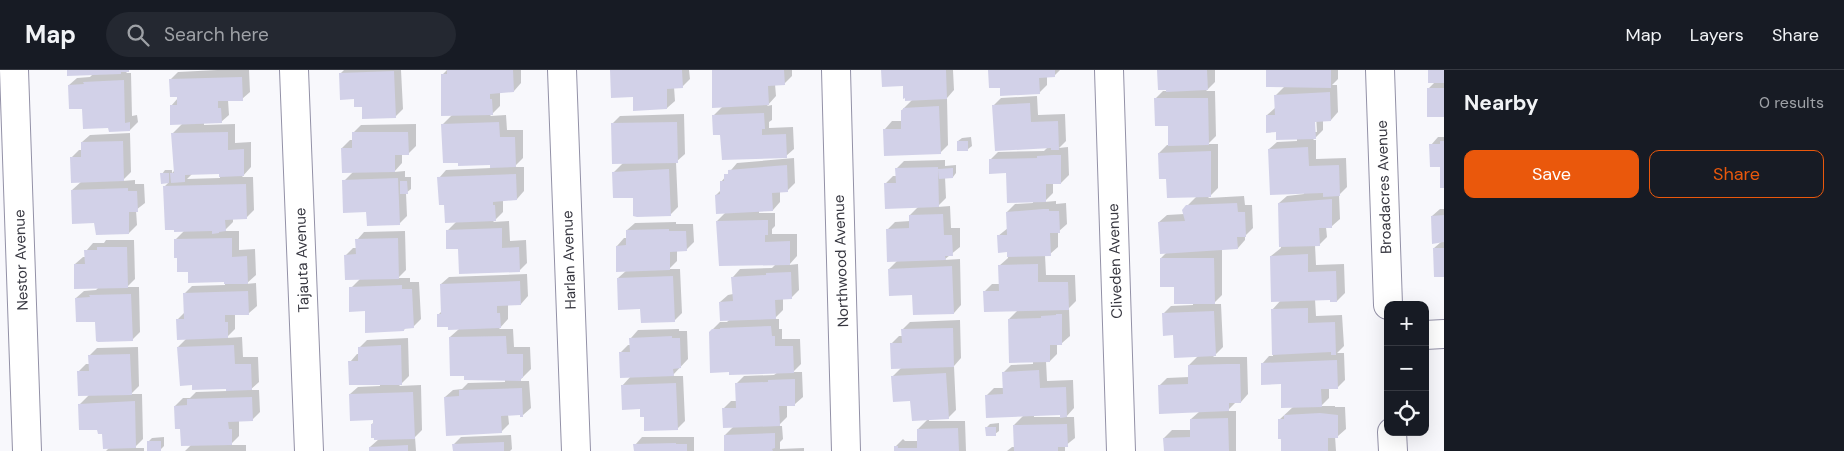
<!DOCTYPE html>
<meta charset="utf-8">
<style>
body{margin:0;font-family:"DM Sans",sans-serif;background:#242831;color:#f1f3f6}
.controls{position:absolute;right:15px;bottom:15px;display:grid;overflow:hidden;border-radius:10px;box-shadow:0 5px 20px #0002}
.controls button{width:45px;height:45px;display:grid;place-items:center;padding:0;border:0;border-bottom:1px solid #363941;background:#171b24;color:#f1f3f6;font:25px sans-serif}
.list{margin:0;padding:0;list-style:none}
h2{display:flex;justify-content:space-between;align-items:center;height:65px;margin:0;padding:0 20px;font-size:21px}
h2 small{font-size:16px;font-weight:400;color:#9ea1a6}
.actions{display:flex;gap:10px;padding:15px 20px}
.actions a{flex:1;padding:11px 0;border:1px solid #ea580c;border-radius:10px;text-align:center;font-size:18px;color:#ea580c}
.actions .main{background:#ea580c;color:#fff}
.icon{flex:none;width:28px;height:28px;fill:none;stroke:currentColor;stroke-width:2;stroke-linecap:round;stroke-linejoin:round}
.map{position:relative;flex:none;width:1444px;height:381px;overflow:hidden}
header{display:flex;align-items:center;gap:30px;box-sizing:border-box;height:70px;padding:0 25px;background:#171b24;border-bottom:1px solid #363941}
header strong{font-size:24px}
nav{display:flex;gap:28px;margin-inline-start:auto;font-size:18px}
.search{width:350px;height:45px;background:#242831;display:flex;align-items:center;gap:12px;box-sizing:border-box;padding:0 18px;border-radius:28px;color:#9ea1a6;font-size:19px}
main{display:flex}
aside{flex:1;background:#171b24}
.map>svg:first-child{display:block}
.shadow{fill:#0003;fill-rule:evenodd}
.building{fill:#d2d1e8}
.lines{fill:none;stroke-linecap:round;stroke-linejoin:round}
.minor-casing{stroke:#9391a7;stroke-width:30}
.minor{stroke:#fff;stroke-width:28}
.labels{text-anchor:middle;stroke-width:4.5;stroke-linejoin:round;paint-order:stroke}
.street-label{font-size:15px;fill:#373740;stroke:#fff}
</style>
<header>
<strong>Map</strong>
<div class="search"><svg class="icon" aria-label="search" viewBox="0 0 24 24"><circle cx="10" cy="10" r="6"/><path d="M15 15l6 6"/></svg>Search here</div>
<nav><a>Map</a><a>Layers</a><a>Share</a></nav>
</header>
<main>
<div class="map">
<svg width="1444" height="381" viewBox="0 0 1444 381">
<rect width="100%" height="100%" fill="#f8f8fc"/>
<!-- shadow -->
<path class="shadow" d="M 68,0 L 129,0 L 126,3 L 131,3 L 132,46 L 137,45 L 138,52 L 130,60 L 110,56 L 83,38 L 69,15 L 77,8 L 90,7 L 93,4 Z
M 217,0 L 249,0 L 250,22 L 242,29 L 228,30 L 229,45 L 221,52 L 204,53 L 204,55 L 235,54 L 235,73 L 251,72 L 251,97 L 242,107 L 253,107 L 254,140 L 246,148 L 233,148 L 233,152 L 224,161 L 239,161 L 239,180 L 255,179 L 256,205 L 246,214 L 256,213 L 257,236 L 249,243 L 235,244 L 235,259 L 226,268 L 242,267 L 243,287 L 258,287 L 259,312 L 250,320 L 259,320 L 260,342 L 252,350 L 239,351 L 239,366 L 230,375 L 246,375 L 246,381 L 185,381 L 191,375 L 182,358 L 175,336 L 183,328 L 190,328 L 196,322 L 227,321 L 227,317 L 178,277 L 187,268 L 177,250 L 185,242 L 185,223 L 192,216 L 225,215 L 225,210 L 190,201 L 175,170 L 184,161 L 164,117 L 169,112 L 162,112 L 162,104 L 165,100 L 172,100 L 172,103 L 175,100 L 172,64 L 182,54 L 171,36 L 178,28 L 170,10 L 178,2 ZM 220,103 L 220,108 L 187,109 L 192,104 Z
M 344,0 L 401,0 L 403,39 L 395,47 L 363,35 L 355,28 L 340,4 Z
M 447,0 L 521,0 L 521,13 L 514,21 L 500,22 L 500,36 L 490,46 L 506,45 L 507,60 L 523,60 L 523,88 L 514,97 L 524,97 L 524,121 L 517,129 L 503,130 L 503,142 L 493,152 L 509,151 L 510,171 L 526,170 L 527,193 L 519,201 L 459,178 L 447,161 L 457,151 L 445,133 L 439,108 L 446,100 L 491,98 L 491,93 L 459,91 L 443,54 L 452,45 L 442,5 Z
M 611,0 L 689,0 L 690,9 L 682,17 L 674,17 L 675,31 L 667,38 L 634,26 Z
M 713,0 L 792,0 L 792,6 L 784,14 L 775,14 L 776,26 L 767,36 L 772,35 L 772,50 L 769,52 L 769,58 L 793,57 L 794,79 L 786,86 L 721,63 L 714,45 L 723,36 Z
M 882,0 L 953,0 L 954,20 L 947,28 L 948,75 L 940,83 L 885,59 L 892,51 L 902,51 L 902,40 L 913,29 L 904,14 Z
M 989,0 L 1060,0 L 1054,6 L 1047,6 L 1047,15 L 1039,23 L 1001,17 Z
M 1158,0 L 1215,0 L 1215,12 L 1206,21 L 1215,21 L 1216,66 L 1208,74 L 1218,74 L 1218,118 L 1208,128 L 1244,126 L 1245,135 L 1252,135 L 1253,158 L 1245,166 L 1245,170 L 1238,178 L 1222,179 L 1222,225 L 1213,234 L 1221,234 L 1223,277 L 1213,287 L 1247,287 L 1248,324 L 1241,332 L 1236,332 L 1227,341 L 1236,341 L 1236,381 L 1165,381 L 1164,368 L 1172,360 L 1191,360 L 1191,349 L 1200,341 L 1159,316 L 1167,308 L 1189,307 L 1189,295 L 1198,286 L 1174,264 L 1163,244 L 1171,236 L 1193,235 L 1193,233 L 1175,216 L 1161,188 L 1167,182 L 1159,152 L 1167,145 L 1184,144 L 1187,136 L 1197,126 L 1167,107 L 1159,83 L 1167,75 L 1169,75 L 1169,55 L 1155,29 L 1163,21 L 1168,21 Z
M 1267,0 L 1338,0 L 1338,9 L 1332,15 L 1337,15 L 1338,42 L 1331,50 L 1323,50 L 1323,60 L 1313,70 L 1316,70 L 1316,89 L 1346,88 L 1347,117 L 1339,125 L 1340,149 L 1332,156 L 1326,157 L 1327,167 L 1319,175 L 1315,175 L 1316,195 L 1344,194 L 1345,223 L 1337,231 L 1331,229 L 1315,229 L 1316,246 L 1342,245 L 1344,276 L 1337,283 L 1344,283 L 1345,310 L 1337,318 L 1329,318 L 1329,328 L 1321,336 L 1335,336 L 1335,337 L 1345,337 L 1346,359 L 1338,366 L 1335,366 L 1336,381 L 1282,381 L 1279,350 L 1294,336 L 1282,313 L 1262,294 L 1269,286 L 1273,286 L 1272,240 L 1281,230 L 1271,186 L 1281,178 L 1279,133 L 1287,126 L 1304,124 L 1304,122 L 1269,79 L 1277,72 L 1297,71 L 1297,68 L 1277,61 L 1267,45 L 1275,38 L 1275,26 L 1285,16 ZM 1314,45 L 1316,45 L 1317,62 L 1314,62 Z
M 1429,0 L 1444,0 L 1444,46 L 1428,19 L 1435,12 Z
M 1037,26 L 1038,45 L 1065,44 L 1066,71 L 1059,78 L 1068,77 L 1069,105 L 1061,113 L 1053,113 L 1053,123 L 1044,132 L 1056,131 L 1056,134 L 1066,133 L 1067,154 L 1058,162 L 1058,177 L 1050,184 L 1045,185 L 1046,205 L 1075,205 L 1076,231 L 1069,238 L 1070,266 L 1062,273 L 1057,274 L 1057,284 L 1050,291 L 1046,291 L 1047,311 L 1073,310 L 1074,338 L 1066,347 L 1074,347 L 1075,368 L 1065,376 L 1065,381 L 1007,381 L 1012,377 L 1015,377 L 1014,355 L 1024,345 L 986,326 L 994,318 L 1004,318 L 1003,303 L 1011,295 L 1033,294 L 1033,292 L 1009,249 L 1018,240 L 984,222 L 992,214 L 1000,214 L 999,196 L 1008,188 L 1008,181 L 998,166 L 1008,158 L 1007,142 L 1015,134 L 1033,133 L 1033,131 L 1008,102 L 990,90 L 998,82 L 1044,81 L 1048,77 L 993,36 L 1001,28 ZM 1061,344 L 1061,347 L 1034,347 L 1034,345 Z
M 684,44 L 685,84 L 676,92 L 678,137 L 670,145 L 635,127 L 614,102 L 623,93 L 612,54 L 620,46 Z
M 416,54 L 416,76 L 408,84 L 402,84 L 402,93 L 394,102 L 405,101 L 405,107 L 411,107 L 411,119 L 406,123 L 407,146 L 399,154 L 367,141 L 344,111 L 353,102 L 342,78 L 350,70 L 353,70 L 353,63 L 361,55 Z
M 130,63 L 131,102 L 122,111 L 135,110 L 135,114 L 144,114 L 145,133 L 136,140 L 137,155 L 129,163 L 95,152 L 72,120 L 82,111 L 71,88 L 79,80 L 83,80 L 82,72 L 90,65 Z
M 971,67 L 972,76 L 968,79 L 958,71 L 962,68 Z
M 1438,67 L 1444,67 L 1444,117 L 1441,95 L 1431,75 Z
M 794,88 L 795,113 L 787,121 L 780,121 L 780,132 L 773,140 L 759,141 L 759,143 L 775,143 L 775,156 L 772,159 L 772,164 L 797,164 L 797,186 L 789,195 L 798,194 L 799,220 L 791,228 L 783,228 L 783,240 L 774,249 L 779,249 L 779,259 L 782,259 L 782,269 L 800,269 L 801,294 L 793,302 L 802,302 L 803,327 L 795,334 L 787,335 L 787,347 L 778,356 L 782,356 L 783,369 L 780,372 L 780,379 L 804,378 L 804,381 L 725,381 L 725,365 L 734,356 L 723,339 L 731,331 L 737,331 L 736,314 L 744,306 L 774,305 L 778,302 L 710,262 L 720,252 L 727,252 L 730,249 L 720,232 L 728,225 L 733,224 L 733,207 L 740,199 L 772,198 L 776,194 L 717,151 L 726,142 L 716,125 L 721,120 L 721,112 L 737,93 Z
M 945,90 L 945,96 L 956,95 L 956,103 L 953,107 L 945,107 L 946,128 L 937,137 L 950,136 L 951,158 L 960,158 L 960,177 L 944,190 L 960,189 L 961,235 L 954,243 L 913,224 L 889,199 L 898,190 L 888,159 L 895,152 L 910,151 L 910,145 L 919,136 L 886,113 L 893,106 L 897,106 L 897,98 L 904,91 Z
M 1440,139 L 1444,139 L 1444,206 L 1434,178 L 1441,172 L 1432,146 Z
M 676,152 L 676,154 L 693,154 L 694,172 L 686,180 L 677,180 L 677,191 L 669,199 L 680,199 L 682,243 L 674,251 L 642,238 L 618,208 L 627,200 L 617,176 L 624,168 L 627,168 L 627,160 L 635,153 Z
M 405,161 L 406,200 L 398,208 L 410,208 L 410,212 L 419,212 L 421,249 L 413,257 L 406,257 L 404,260 L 366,240 L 351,218 L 360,209 L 346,185 L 353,178 L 357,178 L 357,170 L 364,162 Z
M 106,170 L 134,170 L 135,209 L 127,217 L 139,217 L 140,262 L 132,270 L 96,250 L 76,228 L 84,221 L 96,220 L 99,217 L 75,194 L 83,187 L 86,187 L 86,181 L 93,173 L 104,173 Z
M 527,204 L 528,226 L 521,234 L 508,235 L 508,249 L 499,259 L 513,259 L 514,277 L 530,277 L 531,299 L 519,311 L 529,311 L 531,338 L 523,345 L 521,344 L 508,344 L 509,354 L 501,362 L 445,327 L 453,320 L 462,319 L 468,313 L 505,312 L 505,310 L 450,267 L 459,259 L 449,255 L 438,245 L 442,241 L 441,214 L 449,207 Z
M 960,250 L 961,288 L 954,296 L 956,340 L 948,348 L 929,349 L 929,351 L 965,351 L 966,381 L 895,381 L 895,377 L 903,369 L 905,371 L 918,371 L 918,359 L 928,349 L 893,306 L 902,297 L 891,274 L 899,266 L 903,266 L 902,260 L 910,252 Z
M 679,259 L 679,261 L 687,261 L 688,289 L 672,306 L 683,306 L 685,351 L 677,359 L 645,346 L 641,338 L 622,316 L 631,306 L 620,283 L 628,275 L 631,275 L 631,268 L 638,260 Z
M 408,268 L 409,306 L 399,316 L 421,315 L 422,360 L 415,367 L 416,381 L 370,381 L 370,377 L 379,369 L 372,354 L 375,351 L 350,324 L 358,317 L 380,316 L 380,314 L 350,292 L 357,284 L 360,284 L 360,277 L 367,270 Z
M 138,277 L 139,316 L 131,324 L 142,324 L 143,369 L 134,378 L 144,378 L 144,381 L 106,381 L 110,377 L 103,363 L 79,335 L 90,324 L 78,302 L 86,294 L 90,294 L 89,286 L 97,278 Z
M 999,353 L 999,361 L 995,364 L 986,358 L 990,354 Z
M 511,365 L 512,379 L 510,381 L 454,381 L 454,374 L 461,367 Z
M 164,367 L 164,376 L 161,379 L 148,372 L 152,368 Z
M 642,367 L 694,367 L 694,381 L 635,381 L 635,375 Z"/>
<!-- building -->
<path class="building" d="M 67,0 L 129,0 L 129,2 L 121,2 L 121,4 L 67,6 Z
M 447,0 L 513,0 L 514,22 L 490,24 L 490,29 L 492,29 L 493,45 L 441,46 L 441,4 L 447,4 Z
M 610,0 L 682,0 L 683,18 L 667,19 L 667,39 L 633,41 L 633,27 L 611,28 Z
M 712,0 L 784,0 L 785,15 L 768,16 L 769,35 L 712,38 Z
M 881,0 L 946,0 L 947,29 L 905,31 L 905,28 L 903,29 L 903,16 L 882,17 Z
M 988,0 L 1055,0 L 1055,7 L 1039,8 L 1040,24 L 1000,26 L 1000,18 L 989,18 Z
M 1157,0 L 1207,0 L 1208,20 L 1166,22 L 1166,20 L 1158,20 Z
M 1266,0 L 1331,0 L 1331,18 L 1266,17 Z
M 1428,0 L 1444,0 L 1444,13 L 1428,13 Z
M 394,1 L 396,48 L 362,49 L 362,37 L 354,37 L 354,29 L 340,30 L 339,3 Z
M 242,7 L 243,31 L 218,31 L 218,38 L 221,38 L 222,53 L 170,55 L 170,35 L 177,35 L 177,27 L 170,27 L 169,9 Z
M 124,10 L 125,53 L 130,52 L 130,61 L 109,62 L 108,58 L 83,59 L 82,39 L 69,39 L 68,15 L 84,14 L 83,12 Z
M 1427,18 L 1444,18 L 1444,47 L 1427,47 Z
M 1330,22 L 1331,51 L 1315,52 L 1316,69 L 1276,70 L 1276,62 L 1266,63 L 1266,45 L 1275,45 L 1274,25 Z
M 1154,28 L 1208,28 L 1209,75 L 1168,76 L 1168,56 L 1155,56 Z
M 1030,33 L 1031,52 L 1058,51 L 1059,80 L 1051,80 L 1051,78 L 995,81 L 992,35 Z
M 939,36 L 941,84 L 884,86 L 883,59 L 901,59 L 901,40 L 903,40 L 903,38 Z
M 764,43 L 765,59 L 762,59 L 762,65 L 786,64 L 787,88 L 722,90 L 720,65 L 713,65 L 712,45 Z
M 499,52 L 500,67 L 515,67 L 516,97 L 490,98 L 490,95 L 458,96 L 458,93 L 443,93 L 441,54 Z
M 677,52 L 678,93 L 612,94 L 611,53 Z
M 228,62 L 228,80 L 244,79 L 244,106 L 219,107 L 219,104 L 185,105 L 185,112 L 171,113 L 170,103 L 174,103 L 171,63 Z
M 352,62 L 408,62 L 409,85 L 395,85 L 395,102 L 342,103 L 341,78 L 352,78 Z
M 123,71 L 124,111 L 71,113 L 70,87 L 81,87 L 81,72 Z
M 957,71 L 968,71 L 968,81 L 957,81 Z
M 1440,71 L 1444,71 L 1444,118 L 1440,118 L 1440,97 L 1430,97 L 1429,74 L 1440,74 Z
M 1308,77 L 1309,96 L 1339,95 L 1340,126 L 1323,127 L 1323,123 L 1270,125 L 1268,79 Z
M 1211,81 L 1211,127 L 1167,128 L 1166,109 L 1159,109 L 1158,83 Z
M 1053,85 L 1061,85 L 1061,114 L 1046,114 L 1046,132 L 1007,133 L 1006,103 L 989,104 L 989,89 L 1037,88 L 1037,86 Z
M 787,95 L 788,122 L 772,123 L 773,141 L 716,144 L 715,125 L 720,124 L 720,111 L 724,111 L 724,104 L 728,104 L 728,100 Z
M 938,97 L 939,137 L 885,139 L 884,113 L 896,113 L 895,98 Z
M 953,98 L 953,108 L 939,109 L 938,99 Z
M 669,99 L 671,146 L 637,147 L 633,146 L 633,128 L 613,128 L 612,102 Z
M 160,103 L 169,103 L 169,113 L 161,114 Z
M 516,104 L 517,130 L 493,132 L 493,135 L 495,135 L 496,151 L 445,153 L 444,135 L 439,135 L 437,107 Z
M 398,108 L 400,155 L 367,156 L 366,142 L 343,143 L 342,110 Z
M 400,111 L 407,111 L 408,124 L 400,124 Z
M 246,114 L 247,149 L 225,150 L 226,161 L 219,162 L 219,163 L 212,164 L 212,161 L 174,162 L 174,160 L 165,160 L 163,116 Z
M 128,118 L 128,121 L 137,121 L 138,142 L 129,142 L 129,164 L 96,165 L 94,153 L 72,154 L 71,120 Z
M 1332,129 L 1332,158 L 1319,158 L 1320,176 L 1279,177 L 1278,133 Z
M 1237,133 L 1238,142 L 1245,142 L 1246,167 L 1237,167 L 1238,179 L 1160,184 L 1158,152 L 1185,151 L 1182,140 L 1186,135 Z
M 1043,139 L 1049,139 L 1049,141 L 1059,141 L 1060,163 L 1050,163 L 1051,186 L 1007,187 L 1007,182 L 998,183 L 997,165 L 1007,165 L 1006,142 Z
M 943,144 L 944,165 L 952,165 L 953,186 L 945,186 L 946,190 L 887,192 L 886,159 L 909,158 L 909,145 Z
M 1444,145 L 1444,172 L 1432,174 L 1431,146 Z
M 768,150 L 768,165 L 765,165 L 765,172 L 790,171 L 790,195 L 719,196 L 716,151 Z
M 502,158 L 502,178 L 519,177 L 520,202 L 459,204 L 458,179 L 446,179 L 446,160 Z
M 669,159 L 669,161 L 686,161 L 687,181 L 670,182 L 670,200 L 616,202 L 616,176 L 626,175 L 626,160 Z
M 232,168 L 232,187 L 247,186 L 248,214 L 224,214 L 224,212 L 188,213 L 188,202 L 177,202 L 177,188 L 174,188 L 174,169 Z
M 398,168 L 399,209 L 345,210 L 344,185 L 356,184 L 355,169 Z
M 97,177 L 127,177 L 128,218 L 74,219 L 74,194 L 85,194 L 84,180 L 97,180 Z
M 1433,178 L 1444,178 L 1444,207 L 1434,207 Z
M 1308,184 L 1308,202 L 1336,201 L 1337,232 L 1330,232 L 1330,230 L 1271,232 L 1270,186 Z
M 1160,188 L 1214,188 L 1215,234 L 1174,234 L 1174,217 L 1160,217 Z
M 1038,194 L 1038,212 L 1068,212 L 1069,240 L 984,242 L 983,221 L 999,221 L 998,195 Z
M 952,196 L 954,244 L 913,245 L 912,225 L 889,226 L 888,199 Z
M 791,202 L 792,229 L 775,230 L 776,249 L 720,251 L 719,232 L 733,231 L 731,207 L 766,205 L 766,203 Z
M 673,206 L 675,252 L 641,253 L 640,239 L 618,240 L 617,208 Z
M 520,211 L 521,235 L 497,236 L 497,243 L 500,243 L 501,258 L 448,260 L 448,257 L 437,257 L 437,244 L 441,244 L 440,214 Z
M 402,215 L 402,219 L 412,219 L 414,258 L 404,259 L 404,261 L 365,263 L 365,241 L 349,242 L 349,217 Z
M 248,221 L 249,245 L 225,245 L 225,252 L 228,252 L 228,268 L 177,270 L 176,249 L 184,249 L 183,223 Z
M 131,224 L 133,271 L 98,272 L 96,271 L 95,252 L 76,252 L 75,228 L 90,227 L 89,225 Z
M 1308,238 L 1308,253 L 1335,252 L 1336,285 L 1331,285 L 1331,282 L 1272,285 L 1271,239 Z
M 1214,241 L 1216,286 L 1174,288 L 1173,265 L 1163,266 L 1162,243 Z
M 1056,244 L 1062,244 L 1062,275 L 1050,275 L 1050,292 L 1009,293 L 1008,249 L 1041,248 L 1041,246 L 1056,245 Z
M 771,256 L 772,266 L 775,266 L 775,276 L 793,276 L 794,303 L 729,305 L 729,302 L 710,303 L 709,262 L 712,259 L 720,259 L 720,258 Z
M 953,258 L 954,297 L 891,299 L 890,273 L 902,273 L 901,259 Z
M 506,266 L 507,284 L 523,284 L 523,308 L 521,308 L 521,311 L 464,310 L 464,306 L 450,306 L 449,267 Z
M 672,266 L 672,268 L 680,268 L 681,298 L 673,299 L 674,306 L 620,308 L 619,282 L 630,282 L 629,268 Z
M 234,275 L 235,294 L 251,294 L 252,320 L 226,321 L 226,319 L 192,320 L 192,315 L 180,316 L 177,277 Z
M 401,275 L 402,315 L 349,315 L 348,291 L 358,291 L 358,277 Z
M 130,284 L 132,325 L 78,326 L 77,301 L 89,301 L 88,285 Z
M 1337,290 L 1338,319 L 1321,319 L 1322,337 L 1281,338 L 1281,314 L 1261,315 L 1261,293 Z
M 1227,294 L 1240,294 L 1241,333 L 1229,333 L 1229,341 L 1159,344 L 1158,315 L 1188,314 L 1188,295 Z
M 1039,300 L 1040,318 L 1066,317 L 1067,347 L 1060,348 L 1060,345 L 986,348 L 985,325 L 1003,324 L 1002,302 Z
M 946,303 L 949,349 L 912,351 L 910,331 L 893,332 L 891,306 Z
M 795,309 L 795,336 L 779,336 L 780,356 L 723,358 L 722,338 L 736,338 L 735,313 L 768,312 L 768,310 Z
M 676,313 L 678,360 L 644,361 L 644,347 L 640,347 L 640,339 L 622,340 L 621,315 Z
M 522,318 L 523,347 L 520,347 L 520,345 L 501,346 L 502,363 L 446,366 L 444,327 L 459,326 L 459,320 Z
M 413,322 L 415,369 L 374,370 L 374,368 L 371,368 L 371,354 L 373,354 L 373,350 L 350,351 L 349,324 Z
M 252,327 L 253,351 L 228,352 L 229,359 L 232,359 L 232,375 L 181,376 L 180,359 L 175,359 L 174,336 L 187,335 L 187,329 Z
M 135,331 L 136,378 L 103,379 L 102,364 L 98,364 L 97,360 L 79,360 L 78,334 Z
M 1320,343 L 1338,345 L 1338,368 L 1328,368 L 1328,381 L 1281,381 L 1281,369 L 1278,369 L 1278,349 L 1284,349 L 1284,345 Z
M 1228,348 L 1229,381 L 1164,381 L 1163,368 L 1190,367 L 1190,349 Z
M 1067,354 L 1068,377 L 1058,377 L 1058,381 L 1014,381 L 1013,355 Z
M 985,357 L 996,357 L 996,366 L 986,366 Z
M 958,358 L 959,381 L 894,381 L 894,376 L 898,376 L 898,378 L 917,378 L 917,359 Z
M 775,363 L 775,378 L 772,379 L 773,381 L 724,381 L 724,365 Z
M 147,371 L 161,371 L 161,381 L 147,381 Z
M 504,372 L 504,381 L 453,381 L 452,374 Z
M 676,373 L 676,374 L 687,374 L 687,381 L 634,381 L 633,374 Z
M 408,375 L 408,381 L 369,381 L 369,377 Z"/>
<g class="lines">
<defs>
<path id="minor" d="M 14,0 L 27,381
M 294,0 L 309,381
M 562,0 L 576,381
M 836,0 L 846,381
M 1109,0 L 1121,381
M 1380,0 L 1388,235
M 1425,265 L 1444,264
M 1392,362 L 1393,381"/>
</defs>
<!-- minor casing -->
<use href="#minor" class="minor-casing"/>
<!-- minor -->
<use href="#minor" class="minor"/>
</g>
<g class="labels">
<!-- street labels -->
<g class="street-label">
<text transform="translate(1384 117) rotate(-92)" y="5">Broadacres Avenue</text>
<text transform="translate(21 190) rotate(-92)" y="5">Nestor Avenue</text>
<text transform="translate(302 190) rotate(-92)" y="5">Tajauta Avenue</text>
<text transform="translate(569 190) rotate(-92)" y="5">Harlan Avenue</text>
<text transform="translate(841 191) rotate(-92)" y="5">Northwood Avenue</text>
<text transform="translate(1115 191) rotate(-92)" y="5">Cliveden Avenue</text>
</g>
</g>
</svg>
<div class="controls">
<button>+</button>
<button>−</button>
<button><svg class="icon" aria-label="locate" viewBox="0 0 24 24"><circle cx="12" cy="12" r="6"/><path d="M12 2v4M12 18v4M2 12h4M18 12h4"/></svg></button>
</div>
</div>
<aside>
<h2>Nearby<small>0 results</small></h2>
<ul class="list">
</ul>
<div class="actions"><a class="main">Save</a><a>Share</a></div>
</aside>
</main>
